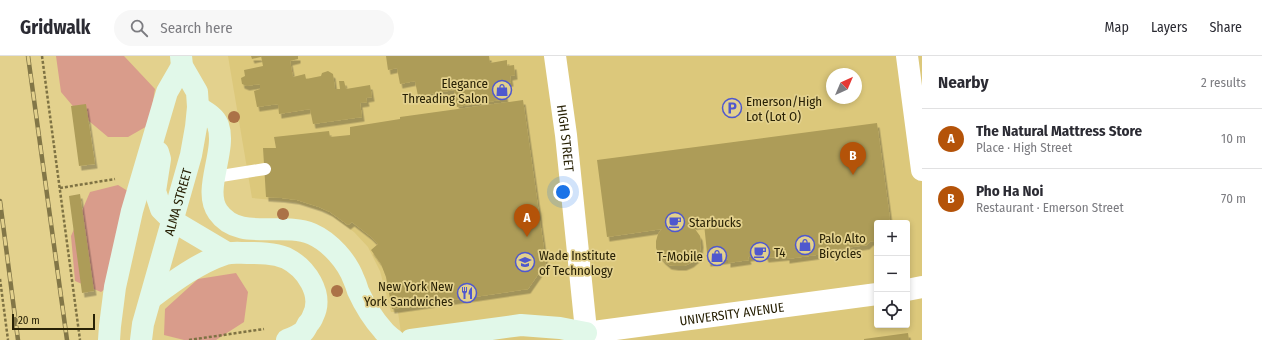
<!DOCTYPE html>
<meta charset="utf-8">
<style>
body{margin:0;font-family:"Fira Sans Condensed",sans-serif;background:#f7f7f7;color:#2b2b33}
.controls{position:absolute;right:12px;bottom:12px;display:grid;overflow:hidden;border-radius:4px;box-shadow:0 2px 6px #0003}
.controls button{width:36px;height:36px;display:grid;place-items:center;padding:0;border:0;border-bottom:1px solid #e1e1e2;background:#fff;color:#2b2b33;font:20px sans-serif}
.compass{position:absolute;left:826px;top:12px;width:36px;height:36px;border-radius:50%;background:#fff;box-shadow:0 2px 6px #0003;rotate:44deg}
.scale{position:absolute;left:12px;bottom:10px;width:83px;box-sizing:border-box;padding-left:4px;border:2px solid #282105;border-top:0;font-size:11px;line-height:14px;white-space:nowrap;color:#282105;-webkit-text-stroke:3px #e3d18d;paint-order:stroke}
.you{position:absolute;left:563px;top:136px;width:14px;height:14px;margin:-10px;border:3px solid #fff;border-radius:50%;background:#1a73e8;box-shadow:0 0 0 6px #1a73e833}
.badge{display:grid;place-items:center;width:26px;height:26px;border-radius:50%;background:#b45309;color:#fff;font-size:13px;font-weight:700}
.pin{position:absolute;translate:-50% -33px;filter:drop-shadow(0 1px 2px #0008)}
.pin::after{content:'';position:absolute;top:21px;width:14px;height:12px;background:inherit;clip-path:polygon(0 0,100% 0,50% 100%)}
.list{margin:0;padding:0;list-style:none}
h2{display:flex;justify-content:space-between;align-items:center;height:52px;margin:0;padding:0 16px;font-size:17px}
h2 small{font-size:13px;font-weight:400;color:#7c7c81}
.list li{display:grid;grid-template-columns:26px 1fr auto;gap:12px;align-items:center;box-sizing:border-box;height:60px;padding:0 16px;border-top:1px solid #e1e1e2}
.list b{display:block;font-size:15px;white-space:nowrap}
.list p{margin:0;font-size:13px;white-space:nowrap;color:#7c7c81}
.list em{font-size:13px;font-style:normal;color:#7c7c81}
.icon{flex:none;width:22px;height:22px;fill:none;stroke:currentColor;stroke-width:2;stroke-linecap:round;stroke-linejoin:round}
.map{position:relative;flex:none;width:922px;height:284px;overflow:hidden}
header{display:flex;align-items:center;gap:24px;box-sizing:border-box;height:56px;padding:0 20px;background:#fff;border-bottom:1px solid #e1e1e2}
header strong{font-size:19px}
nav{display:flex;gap:22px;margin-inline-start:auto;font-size:14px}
.search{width:280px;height:36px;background:#f7f7f7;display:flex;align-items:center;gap:10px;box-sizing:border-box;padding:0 14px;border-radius:22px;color:#7c7c81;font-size:15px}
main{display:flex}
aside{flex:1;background:#fff}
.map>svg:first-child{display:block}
.built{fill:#dcc87b;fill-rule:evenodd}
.green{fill:#d99c8b}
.building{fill:#ad9c59;filter:url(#shadow)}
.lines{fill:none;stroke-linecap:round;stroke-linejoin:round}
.path{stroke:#7e7243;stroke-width:2.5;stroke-dasharray:3 2;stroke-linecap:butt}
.service{stroke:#fff;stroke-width:12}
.minor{stroke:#fff;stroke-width:22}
.tertiary{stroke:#fff;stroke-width:22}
.secondary{stroke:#e1f8e9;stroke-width:22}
.rail-casing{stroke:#827647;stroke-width:4.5}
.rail{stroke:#e3d18d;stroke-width:3;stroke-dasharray:9;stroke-linecap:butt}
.tree{fill:#ab7247}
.labels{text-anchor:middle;stroke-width:3.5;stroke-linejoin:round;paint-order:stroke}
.poi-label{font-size:13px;fill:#282105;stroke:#e3d18d;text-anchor:start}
.street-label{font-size:13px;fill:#282105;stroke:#e3d18d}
</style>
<header>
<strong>Gridwalk</strong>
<div class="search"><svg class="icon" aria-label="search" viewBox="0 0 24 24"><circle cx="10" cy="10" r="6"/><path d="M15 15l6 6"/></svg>Search here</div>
<nav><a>Map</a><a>Layers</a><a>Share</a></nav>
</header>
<main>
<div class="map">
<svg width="922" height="284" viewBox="0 0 922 284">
<defs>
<filter id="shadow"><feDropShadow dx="2.5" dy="4.5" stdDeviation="0" flood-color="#0004"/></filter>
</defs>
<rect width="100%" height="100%" fill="#e3d18d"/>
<!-- built -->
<path class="built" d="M 228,0 L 922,0 L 922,284 L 402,284 L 398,256 L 391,256 L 380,215 L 368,191 L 354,176 L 326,156 L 295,146 L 252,142 ZM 832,18 L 856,18 L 856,42 L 832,42 ZM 877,167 L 907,167 L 907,269 L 877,269 Z"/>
<!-- green -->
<path class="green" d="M 56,0 L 124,0 L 155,33 L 149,69 L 128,81 L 108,81 L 77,55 L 61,36 Z
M 118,129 L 131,137 L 124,219 L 101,236 L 75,225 L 71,180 L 90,136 Z
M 236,217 L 248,236 L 244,266 L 216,284 L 184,284 L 164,279 L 165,253 L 198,223 Z"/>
<!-- building -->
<path class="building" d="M 251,0 L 261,0 L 261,1 L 252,3 Z
M 261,0 L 298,0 L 298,3 L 290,5 L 293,21 L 305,18 L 306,23 L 321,20 L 322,17 L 328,15 L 333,18 L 335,33 L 340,33 L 339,25 L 344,25 L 346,33 L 370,29 L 372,41 L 366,42 L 367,46 L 360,47 L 362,61 L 313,68 L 310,53 L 279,58 L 278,48 L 257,51 L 254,35 L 260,33 L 260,28 L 247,30 L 242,28 L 241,22 L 245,20 L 244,14 L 263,10 Z
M 386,0 L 489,0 L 490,7 L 507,4 L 507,10 L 514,9 L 515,19 L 510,20 L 511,26 L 503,27 L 506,43 L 457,51 L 454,34 L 418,40 L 415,25 L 400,28 L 397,12 L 388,14 Z
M 523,44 L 546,207 L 528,233 L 392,253 L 386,221 L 381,208 L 371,194 L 378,188 L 370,180 L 352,166 L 348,169 L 330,156 L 319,151 L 297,144 L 282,142 L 266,141 L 263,92 L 276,92 L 274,81 L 329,75 L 330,81 L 350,79 L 350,71 L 400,63 L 400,61 Z
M 86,48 L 95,108 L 79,110 L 71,50 Z
M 877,67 L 890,163 L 887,165 L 889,167 L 877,167 L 877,187 L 871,185 L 867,189 L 831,194 L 831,197 L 787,203 L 787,200 L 766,202 L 765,199 L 748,201 L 749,204 L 728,207 L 728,203 L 708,206 L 704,168 L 690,170 L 695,173 L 700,180 L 701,187 L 700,195 L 697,202 L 691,207 L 684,210 L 676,210 L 669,209 L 663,204 L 659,199 L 656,192 L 656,185 L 658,178 L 662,173 L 607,181 L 597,104 Z
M 80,138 L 94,235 L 82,237 L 69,140 Z
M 908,277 L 909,284 L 864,284 L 864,283 Z"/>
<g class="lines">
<!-- path -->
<path class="path" d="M 42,0 L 80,284
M 60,132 L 115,123
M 0,223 L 8,284
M 189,284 L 264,273"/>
<!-- service -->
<path class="service" d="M 215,121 L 265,113"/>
<!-- minor -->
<path class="minor" d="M 907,0 L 922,114"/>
<!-- tertiary -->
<g class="tertiary">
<path id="s1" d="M 555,0 L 566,79 L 587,284"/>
<path d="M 907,234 L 922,231"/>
<path id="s2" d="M 586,277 L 877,238"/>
</g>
<!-- secondary -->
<g class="secondary">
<path d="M 198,51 C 206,56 215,61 218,69 C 227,95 202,134 218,156 C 239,186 282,165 312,178 C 330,186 347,205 354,224 C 356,228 357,232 358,235 C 364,248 374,264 383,274 C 386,278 390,281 394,284"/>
<path d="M 158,96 L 160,103 L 155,135 L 161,153 L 173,165 L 227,197"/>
<path d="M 151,242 C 174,225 198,207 225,198 C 231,196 240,197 247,197 C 260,197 273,197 286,202 C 306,212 324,238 313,260 C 312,263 310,266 308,268 C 307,270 305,274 303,276 C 299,279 292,282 287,284"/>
<path d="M 109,284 L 110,270 L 115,231 L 132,155 L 167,36 L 182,10"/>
<path id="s3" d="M 141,284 L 143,268 L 191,99 L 196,71 L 198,51 L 197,36 L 182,10 L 181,0"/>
<path d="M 411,284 L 521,269 L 560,272 L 586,277"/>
</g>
<defs>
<path id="rail" d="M 28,0 L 67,284
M 0,145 L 18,284"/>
</defs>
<!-- rail casing -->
<use href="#rail" class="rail-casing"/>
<!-- rail -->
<use href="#rail" class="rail"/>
</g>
<!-- trees -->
<g class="tree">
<circle cx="234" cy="61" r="6"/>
<circle cx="283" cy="158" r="6"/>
<circle cx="337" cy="235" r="6"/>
</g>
<!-- icons -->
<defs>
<symbol id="shop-ring" viewBox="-11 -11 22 22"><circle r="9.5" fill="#e3d18d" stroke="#4f58ce" stroke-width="1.5"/><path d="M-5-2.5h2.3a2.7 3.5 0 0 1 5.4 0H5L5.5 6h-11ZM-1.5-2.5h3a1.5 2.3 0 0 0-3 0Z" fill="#4f58ce"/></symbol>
<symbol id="parking-ring" viewBox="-11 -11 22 22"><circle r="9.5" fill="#e3d18d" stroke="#4f58ce" stroke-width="1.5"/><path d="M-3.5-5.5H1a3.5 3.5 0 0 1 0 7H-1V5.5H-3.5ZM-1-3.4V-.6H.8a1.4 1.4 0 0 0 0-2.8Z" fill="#4f58ce"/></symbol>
<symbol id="cafe-ring" viewBox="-11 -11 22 22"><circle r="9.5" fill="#e3d18d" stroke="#4f58ce" stroke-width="1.5"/><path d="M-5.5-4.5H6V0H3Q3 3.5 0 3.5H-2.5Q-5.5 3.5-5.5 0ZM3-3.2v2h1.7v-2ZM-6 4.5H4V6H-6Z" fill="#4f58ce"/></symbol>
<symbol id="university-ring" viewBox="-11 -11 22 22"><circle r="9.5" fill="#e3d18d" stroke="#4f58ce" stroke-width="1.5"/><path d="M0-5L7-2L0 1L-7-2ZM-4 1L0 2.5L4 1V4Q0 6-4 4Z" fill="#4f58ce"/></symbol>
<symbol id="restaurant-ring" viewBox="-11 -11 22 22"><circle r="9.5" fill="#e3d18d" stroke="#4f58ce" stroke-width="1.5"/><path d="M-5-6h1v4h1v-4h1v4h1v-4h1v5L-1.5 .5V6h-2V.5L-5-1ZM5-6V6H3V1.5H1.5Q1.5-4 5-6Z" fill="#4f58ce"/></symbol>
</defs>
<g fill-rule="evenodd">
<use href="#shop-ring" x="491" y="23" width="22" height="22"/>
<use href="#parking-ring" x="721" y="41" width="22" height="22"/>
<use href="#cafe-ring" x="664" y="155" width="22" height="22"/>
<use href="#shop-ring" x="794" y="178" width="22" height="22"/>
<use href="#cafe-ring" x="749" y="185" width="22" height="22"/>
<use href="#shop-ring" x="706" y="189" width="22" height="22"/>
<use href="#university-ring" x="514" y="195" width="22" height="22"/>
<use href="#restaurant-ring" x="456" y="226" width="22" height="22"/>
</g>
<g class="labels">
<!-- poi labels -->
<g class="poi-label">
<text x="488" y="32" text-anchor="end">Elegance<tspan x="488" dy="15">Threading Salon</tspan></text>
<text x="746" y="50">Emerson/High<tspan x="746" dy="15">Lot (Lot O)</tspan></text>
<text x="689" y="171">Starbucks</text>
<text x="819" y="187">Palo Alto<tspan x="819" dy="15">Bicycles</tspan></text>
<text x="774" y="201">T4</text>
<text x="539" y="204">Wade Institute<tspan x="539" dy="15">of Technology</tspan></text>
<text x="703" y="205" text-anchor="end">T-Mobile</text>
<text x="453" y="235" text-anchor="end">New York New<tspan x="453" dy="15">York Sandwiches</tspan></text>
</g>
<!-- street labels -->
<g class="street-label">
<text dy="5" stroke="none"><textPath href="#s1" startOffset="83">HIGH STREET</textPath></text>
<text dy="5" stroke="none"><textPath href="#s3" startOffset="143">ALMA STREET</textPath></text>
<text dy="5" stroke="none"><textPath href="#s2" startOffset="147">UNIVERSITY AVENUE</textPath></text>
</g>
</g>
</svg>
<div class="controls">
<button>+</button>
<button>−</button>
<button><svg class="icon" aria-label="locate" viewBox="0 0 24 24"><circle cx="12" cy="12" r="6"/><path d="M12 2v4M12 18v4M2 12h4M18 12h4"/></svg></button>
</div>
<svg class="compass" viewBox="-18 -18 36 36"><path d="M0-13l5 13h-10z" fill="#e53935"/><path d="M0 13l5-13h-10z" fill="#7c7c81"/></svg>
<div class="scale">20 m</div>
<div class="you"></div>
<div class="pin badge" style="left:527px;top:181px">A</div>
<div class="pin badge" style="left:853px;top:119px">B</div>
</div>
<aside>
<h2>Nearby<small>2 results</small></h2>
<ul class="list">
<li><span class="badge">A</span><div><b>The Natural Mattress Store</b><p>Place · High Street</p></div><em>10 m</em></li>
<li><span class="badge">B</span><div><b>Pho Ha Noi</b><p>Restaurant · Emerson Street</p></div><em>70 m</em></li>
</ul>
</aside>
</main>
